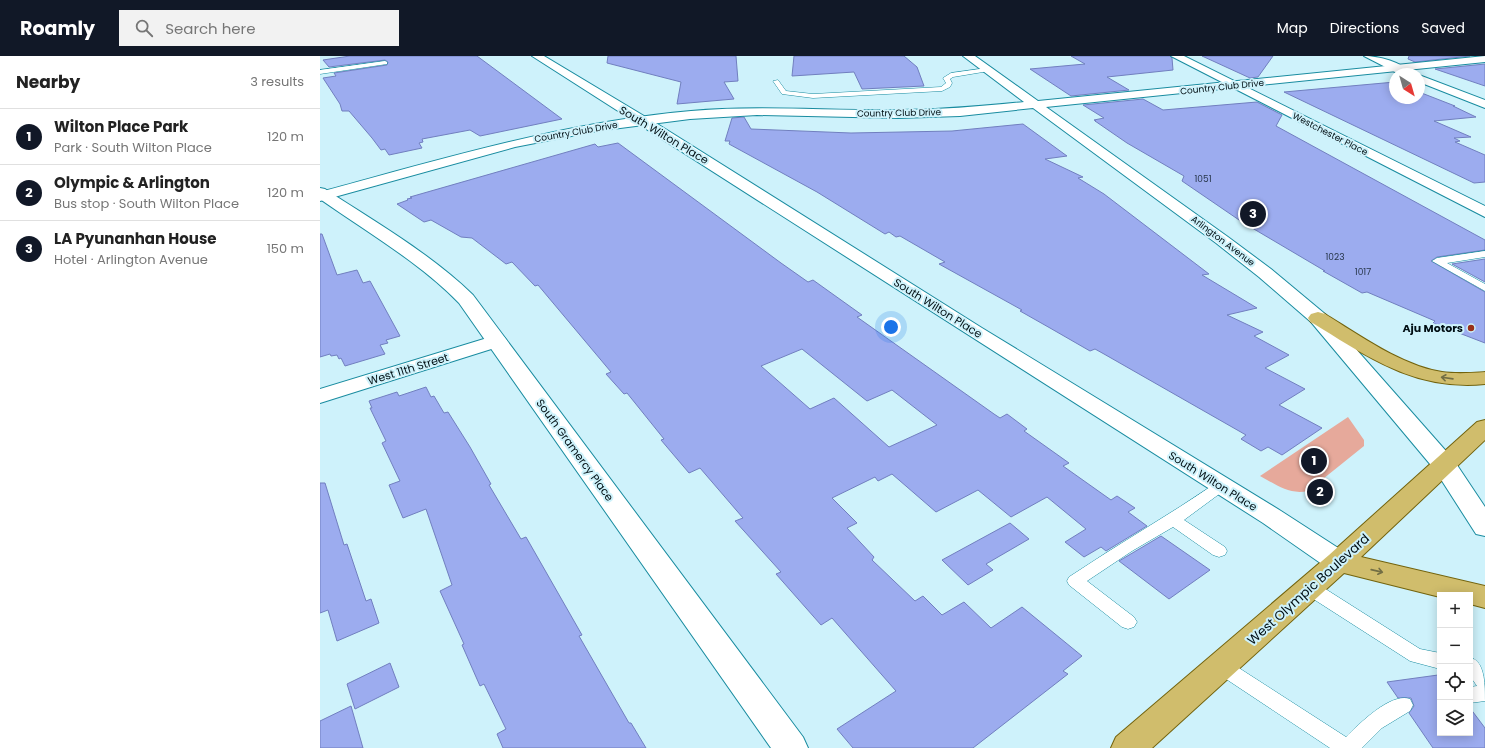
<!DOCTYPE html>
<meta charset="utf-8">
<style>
body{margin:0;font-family:Poppins,sans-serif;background:#f2f2f2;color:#222}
.controls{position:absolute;right:12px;bottom:12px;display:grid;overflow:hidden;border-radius:0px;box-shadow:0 2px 10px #0003}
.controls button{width:36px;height:36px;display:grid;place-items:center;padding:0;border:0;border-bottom:1px solid #e0e0e0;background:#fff;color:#222;font:20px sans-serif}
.compass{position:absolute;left:1069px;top:12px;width:36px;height:36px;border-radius:50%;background:#fff;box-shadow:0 2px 10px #0003;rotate:143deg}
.you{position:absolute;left:571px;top:271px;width:14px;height:14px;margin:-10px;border:3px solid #fff;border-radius:50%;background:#1a73e8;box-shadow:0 0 0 6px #1a73e833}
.badge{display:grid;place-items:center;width:26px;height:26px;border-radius:50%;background:#111827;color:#fff;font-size:13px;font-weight:700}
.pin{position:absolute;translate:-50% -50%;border:2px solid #fff;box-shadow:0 1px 4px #0006}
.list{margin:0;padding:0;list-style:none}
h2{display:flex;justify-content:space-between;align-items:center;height:52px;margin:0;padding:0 16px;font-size:17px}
h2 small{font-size:13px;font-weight:400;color:#767676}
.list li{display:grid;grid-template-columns:26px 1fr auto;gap:12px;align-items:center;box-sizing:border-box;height:56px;padding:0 16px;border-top:1px solid #e0e0e0}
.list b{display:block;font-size:15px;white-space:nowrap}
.list p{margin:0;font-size:13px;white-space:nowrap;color:#767676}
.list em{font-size:13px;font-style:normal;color:#767676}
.icon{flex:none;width:22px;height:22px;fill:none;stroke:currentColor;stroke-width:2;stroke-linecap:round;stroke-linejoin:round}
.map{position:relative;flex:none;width:1165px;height:692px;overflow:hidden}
header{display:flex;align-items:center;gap:24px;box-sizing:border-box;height:56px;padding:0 20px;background:#111827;color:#fff}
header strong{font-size:19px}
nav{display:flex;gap:22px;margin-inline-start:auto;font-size:14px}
.search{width:280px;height:36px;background:#f2f2f2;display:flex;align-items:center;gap:10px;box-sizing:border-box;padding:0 14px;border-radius:0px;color:#767676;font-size:15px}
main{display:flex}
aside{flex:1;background:#fff}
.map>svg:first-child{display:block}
.green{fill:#e6a99b}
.building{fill:#9cacef;stroke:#717fbf;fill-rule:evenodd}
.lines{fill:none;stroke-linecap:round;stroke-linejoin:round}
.lane-casing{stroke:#198ca0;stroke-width:1}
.street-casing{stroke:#198ca0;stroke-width:2}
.secondary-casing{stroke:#198ca0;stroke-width:2}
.primary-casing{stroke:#72630d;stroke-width:2}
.lane{fill:#fff;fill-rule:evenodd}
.street{fill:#fff;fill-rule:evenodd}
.secondary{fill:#fff;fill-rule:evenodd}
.primary{fill:#d0bd6c;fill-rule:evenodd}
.oneway{stroke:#726e44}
.poi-dot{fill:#99301a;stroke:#cef2fb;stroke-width:1.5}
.labels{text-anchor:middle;stroke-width:4;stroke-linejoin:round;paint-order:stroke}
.far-street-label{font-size:9px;fill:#000e13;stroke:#cef2fb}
.number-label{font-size:9px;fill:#27364a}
.street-label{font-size:11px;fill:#000e13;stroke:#cef2fb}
.poi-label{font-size:11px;font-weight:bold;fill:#000e13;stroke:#cef2fb;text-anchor:end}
.near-street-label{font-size:13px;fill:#000e13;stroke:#cef2fb}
</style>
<header>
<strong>Roamly</strong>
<div class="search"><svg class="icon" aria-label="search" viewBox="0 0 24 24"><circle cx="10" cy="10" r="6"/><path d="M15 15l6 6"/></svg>Search here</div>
<nav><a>Map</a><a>Directions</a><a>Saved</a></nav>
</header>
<main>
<aside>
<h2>Nearby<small>3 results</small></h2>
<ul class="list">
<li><span class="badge">1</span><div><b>Wilton Place Park</b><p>Park · South Wilton Place</p></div><em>120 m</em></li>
<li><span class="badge">2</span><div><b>Olympic &amp; Arlington</b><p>Bus stop · South Wilton Place</p></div><em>120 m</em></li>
<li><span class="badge">3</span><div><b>LA Pyunanhan House</b><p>Hotel · Arlington Avenue</p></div><em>150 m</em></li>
</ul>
</aside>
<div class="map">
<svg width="1165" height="692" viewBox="0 0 1165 692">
<rect width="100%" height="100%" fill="#cef2fb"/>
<!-- green -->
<path class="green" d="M 1028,361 L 1044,384 L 1044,390 L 988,435 C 969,439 957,429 940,420 Z"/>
<!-- building -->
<path class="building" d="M 30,0 L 157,0 L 242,63 L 160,80 L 150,74 L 102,83 L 103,86 L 99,87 L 102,92 L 69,99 L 65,93 L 61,94 L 52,82 L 29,55 L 22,55 L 20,48 L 3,22 L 16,20 L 14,17 L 67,9 L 68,6 L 65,4 L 9,11 L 3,4 Z
M 288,0 L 416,0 L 418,25 L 404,26 L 414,43 L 357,48 L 361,26 L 287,7 Z
M 474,0 L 584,0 L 597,11 L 604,30 L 542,33 L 534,16 L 472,20 Z
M 751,0 L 850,0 L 852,2 L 853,14 L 787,21 L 809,34 L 751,40 L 710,13 L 765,8 Z
M 882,0 L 953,0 L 938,21 L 930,22 Z
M 1089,0 L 1150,0 L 1095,6 L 1088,3 Z
M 1165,8 L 1165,30 L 1115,13 Z
M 1075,26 L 1075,42 L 1099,42 L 1099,36 L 1135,50 L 1133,50 L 1156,61 L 1114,65 L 1151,81 L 1134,82 L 1140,85 L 1135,86 L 1165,99 L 1165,126 L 1154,127 L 964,36 Z
M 823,43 L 843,54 L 937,46 L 962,59 L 956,70 L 1165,184 L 1165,194 L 1117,201 L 1111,205 L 1165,236 L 1165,287 L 1113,267 L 1115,265 L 1047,236 L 1042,237 L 1003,215 L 1005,215 L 922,166 L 862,125 L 864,120 L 807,87 L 775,65 L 776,65 L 774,64 L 784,62 L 763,49 Z
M 424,61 L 431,73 L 531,77 L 632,75 L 703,68 L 747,100 L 725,103 L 763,121 L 758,122 L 784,138 L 889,218 L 882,219 L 937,252 L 907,259 L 943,276 L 934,280 L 969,299 L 945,312 L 985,333 L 959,349 L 1002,372 L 962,399 L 948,391 L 941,395 L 921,383 L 926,379 L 784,298 L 775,293 L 770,295 L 730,272 L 700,255 L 702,254 L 619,208 L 625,206 L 580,180 L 576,181 L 569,176 L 565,178 L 497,136 L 409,88 L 410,85 L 405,85 L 412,62 Z
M 298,87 L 461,207 L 488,226 L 493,224 L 542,259 L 537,261 L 674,358 L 680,362 L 687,358 L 707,373 L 704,375 L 749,407 L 743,410 L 791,444 L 797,440 L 815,452 L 808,456 L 827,470 L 786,495 L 781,491 L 764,501 L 745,486 L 766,473 L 727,441 L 691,461 L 658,434 L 616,456 L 572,418 L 558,425 L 555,421 L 512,442 L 537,467 L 527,472 L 554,501 L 552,504 L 595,545 L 603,540 L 622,559 L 644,546 L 671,572 L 702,551 L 762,600 L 743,615 L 748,618 L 653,692 L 533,692 L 517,673 L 576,635 L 512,562 L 501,569 L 456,518 L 461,516 L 415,465 L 423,462 L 380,412 L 369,417 L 341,384 L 344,383 L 307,337 L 304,338 L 286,318 L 291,316 L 218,229 L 215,230 L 192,206 L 186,208 L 152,182 L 141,181 L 111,164 L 104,166 L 77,148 L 88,144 L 87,143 L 92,142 L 90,141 L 275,88 L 278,91 ZM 482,293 L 547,345 L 572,334 L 617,369 L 569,391 L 514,342 L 490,353 L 441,310 Z
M 0,178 L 2,178 L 17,219 L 37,214 L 43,227 L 50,225 L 80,280 L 66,284 L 68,287 L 60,289 L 65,298 L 25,310 L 21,302 L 19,303 L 17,299 L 11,300 L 10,298 L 0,301 Z
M 1165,203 L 1165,226 L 1132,208 Z
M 106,331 L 111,341 L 114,340 L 124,357 L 128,356 L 150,391 L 171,428 L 169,429 L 201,483 L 206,481 L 262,579 L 259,580 L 309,667 L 311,667 L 326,692 L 183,692 L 177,678 L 186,673 L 164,628 L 160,630 L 142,589 L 144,588 L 120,535 L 132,529 L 106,453 L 83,462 L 69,429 L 80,425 L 62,387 L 66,385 L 50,352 L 52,352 L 49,345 L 77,336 L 79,340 Z
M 0,427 L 5,427 L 24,489 L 27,488 L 46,545 L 51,543 L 59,567 L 17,585 L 8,554 L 0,557 Z
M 690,467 L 709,483 L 666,508 L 673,514 L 648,529 L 622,504 Z
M 841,480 L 890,514 L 849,543 L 799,505 Z
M 70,607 L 79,631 L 35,653 L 27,628 Z
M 1118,619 L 1120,620 L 1120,677 L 1150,677 L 1150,652 L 1165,672 L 1165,692 L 1113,692 L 1089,657 L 1094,650 L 1091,642 L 1078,642 L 1067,626 Z
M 31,650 L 43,692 L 0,692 L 0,665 Z"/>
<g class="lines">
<defs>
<path id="lane" d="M 65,5 L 67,6 L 67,8 L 0,18 L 0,14 Z
M 667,12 L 669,13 L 669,15 L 633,21 L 630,23 L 632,27 L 630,31 L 622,35 L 493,42 L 462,38 L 453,25 L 458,24 L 466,35 L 493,38 L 621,31 L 626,27 L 623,22 L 631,17 Z
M 1165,195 L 1165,201 L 1127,207 L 1165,228 L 1165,235 L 1112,205 L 1117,202 Z
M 901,425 L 906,427 L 908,430 L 906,433 L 864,464 L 905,491 L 907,495 L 905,499 L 899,501 L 893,499 L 853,471 L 812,495 L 767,525 L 814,561 L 817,566 L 814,571 L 808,573 L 802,571 L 749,529 L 747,525 L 749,521 C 798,488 848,460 896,427 Z
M 990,526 L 996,527 L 1100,593 L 1120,597 L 1120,613 L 1090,605 L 984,537 L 982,532 L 984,527 Z
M 901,602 L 908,605 L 1026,681 C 1039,668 1071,636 1090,643 L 1093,649 L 1090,655 L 1062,672 L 1042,692 L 1010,692 L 894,615 L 892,610 L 894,605 Z
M 1154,603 C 1165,609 1165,630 1165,645 L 1150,647 L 1150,631 L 1157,630 L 1150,620 L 1150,605 Z"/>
<path id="street" d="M 212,0 L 224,0 L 339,69 L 662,272 L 961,455 L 1029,499 L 1033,506 L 1029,513 L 1019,516 L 1009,513 L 943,467 Z
M 851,0 L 864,0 L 1165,150 L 1165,161 Z
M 1044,0 C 1059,0 1082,6 1092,18 L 1079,18 Z
M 1099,19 L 1165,44 L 1165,52 L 1099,26 Z
M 0,132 L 5,133 C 55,166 110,197 153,239 L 483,681 L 488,692 L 451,692 L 139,247 C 99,206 47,176 0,143 Z"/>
<path id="secondary" d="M 643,0 L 655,0 L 718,45 L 1165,0 L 1165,6 L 726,51 L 908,181 L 951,213 L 1005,258 L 1133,403 L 1165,451 L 1165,480 L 1156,478 L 1115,414 L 991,266 L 939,221 L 896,187 L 713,52 L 640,60 L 578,62 L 437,59 L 370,63 L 277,75 L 195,91 L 0,145 L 0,136 C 123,103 244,66 371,55 C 441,49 509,55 579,54 C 621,54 663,50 704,46 Z
M 177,279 L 184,281 L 187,285 L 184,289 L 0,347 L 0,333 Z"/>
<path id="primary" d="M 998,256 L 1005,258 C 1039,279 1082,310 1122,316 C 1137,318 1150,317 1165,316 L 1165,328 C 1095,335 1048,301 991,266 L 988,262 L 991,258 Z
M 1165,364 L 1165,384 L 1041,501 L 1165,530 L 1165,552 L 1150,548 L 1150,539 L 1120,539 L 1120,541 L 1024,517 L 832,692 L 791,692 L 796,681 L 1009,499 L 1157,366 Z"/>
</defs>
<!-- lane casing -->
<use href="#lane" class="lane-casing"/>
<!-- street casing -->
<use href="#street" class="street-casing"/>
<!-- secondary casing -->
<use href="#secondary" class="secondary-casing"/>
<!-- primary casing -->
<use href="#primary" class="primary-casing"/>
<!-- lane -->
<use href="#lane" class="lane"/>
<!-- street -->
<use href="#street" class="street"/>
<!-- secondary -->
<use href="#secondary" class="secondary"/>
<!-- primary -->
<use href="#primary" class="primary"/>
</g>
<!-- one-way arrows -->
<defs><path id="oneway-shaft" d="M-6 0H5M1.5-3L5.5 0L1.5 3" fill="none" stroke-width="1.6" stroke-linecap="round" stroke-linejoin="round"/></defs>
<g class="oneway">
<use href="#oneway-shaft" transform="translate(1127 322) rotate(-172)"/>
<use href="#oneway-shaft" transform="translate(1057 515) rotate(13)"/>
</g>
<!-- markers -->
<circle class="poi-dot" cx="1151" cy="272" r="4"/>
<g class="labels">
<!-- far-street labels -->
<g class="far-street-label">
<text transform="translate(902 31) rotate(-6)" y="3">Country Club Drive</text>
<text transform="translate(579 57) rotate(-1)" y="3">Country Club Drive</text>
<text transform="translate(256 76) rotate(-10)" y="3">Country Club Drive</text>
<text transform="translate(1010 78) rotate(27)" y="3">Westchester Place</text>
<text transform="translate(903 185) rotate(37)" y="3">Arlington Avenue</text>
</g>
<!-- number labels -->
<g class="number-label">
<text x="883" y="126">1051</text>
<text x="1015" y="204">1023</text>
<text x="1043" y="219">1017</text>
</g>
<!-- street labels -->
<g class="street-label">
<text transform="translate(344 79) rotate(31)" y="4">South Wilton Place</text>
<text transform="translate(618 252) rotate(32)" y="4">South Wilton Place</text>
<text transform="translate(88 313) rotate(-17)" y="4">West 11th Street</text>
<text transform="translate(255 394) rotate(54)" y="4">South Gramercy Place</text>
<text transform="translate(893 425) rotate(32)" y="4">South Wilton Place</text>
</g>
<!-- poi labels -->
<g class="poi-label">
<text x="1143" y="276">Aju Motors</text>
</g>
<!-- near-street labels -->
<g class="near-street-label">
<text transform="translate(988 533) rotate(-42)" y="5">West Olympic Boulevard</text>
</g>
</g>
</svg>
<div class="controls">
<button>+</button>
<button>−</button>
<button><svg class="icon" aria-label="locate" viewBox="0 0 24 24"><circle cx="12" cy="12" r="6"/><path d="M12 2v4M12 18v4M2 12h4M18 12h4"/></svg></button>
<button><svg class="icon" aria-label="layers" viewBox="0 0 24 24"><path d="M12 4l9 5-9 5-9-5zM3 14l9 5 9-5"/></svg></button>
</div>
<svg class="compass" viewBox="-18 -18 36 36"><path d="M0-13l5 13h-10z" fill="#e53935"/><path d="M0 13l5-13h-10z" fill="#767676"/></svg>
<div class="you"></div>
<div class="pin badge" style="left:994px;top:405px">1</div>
<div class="pin badge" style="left:1000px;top:436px">2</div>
<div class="pin badge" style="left:933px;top:158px">3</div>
</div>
</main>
